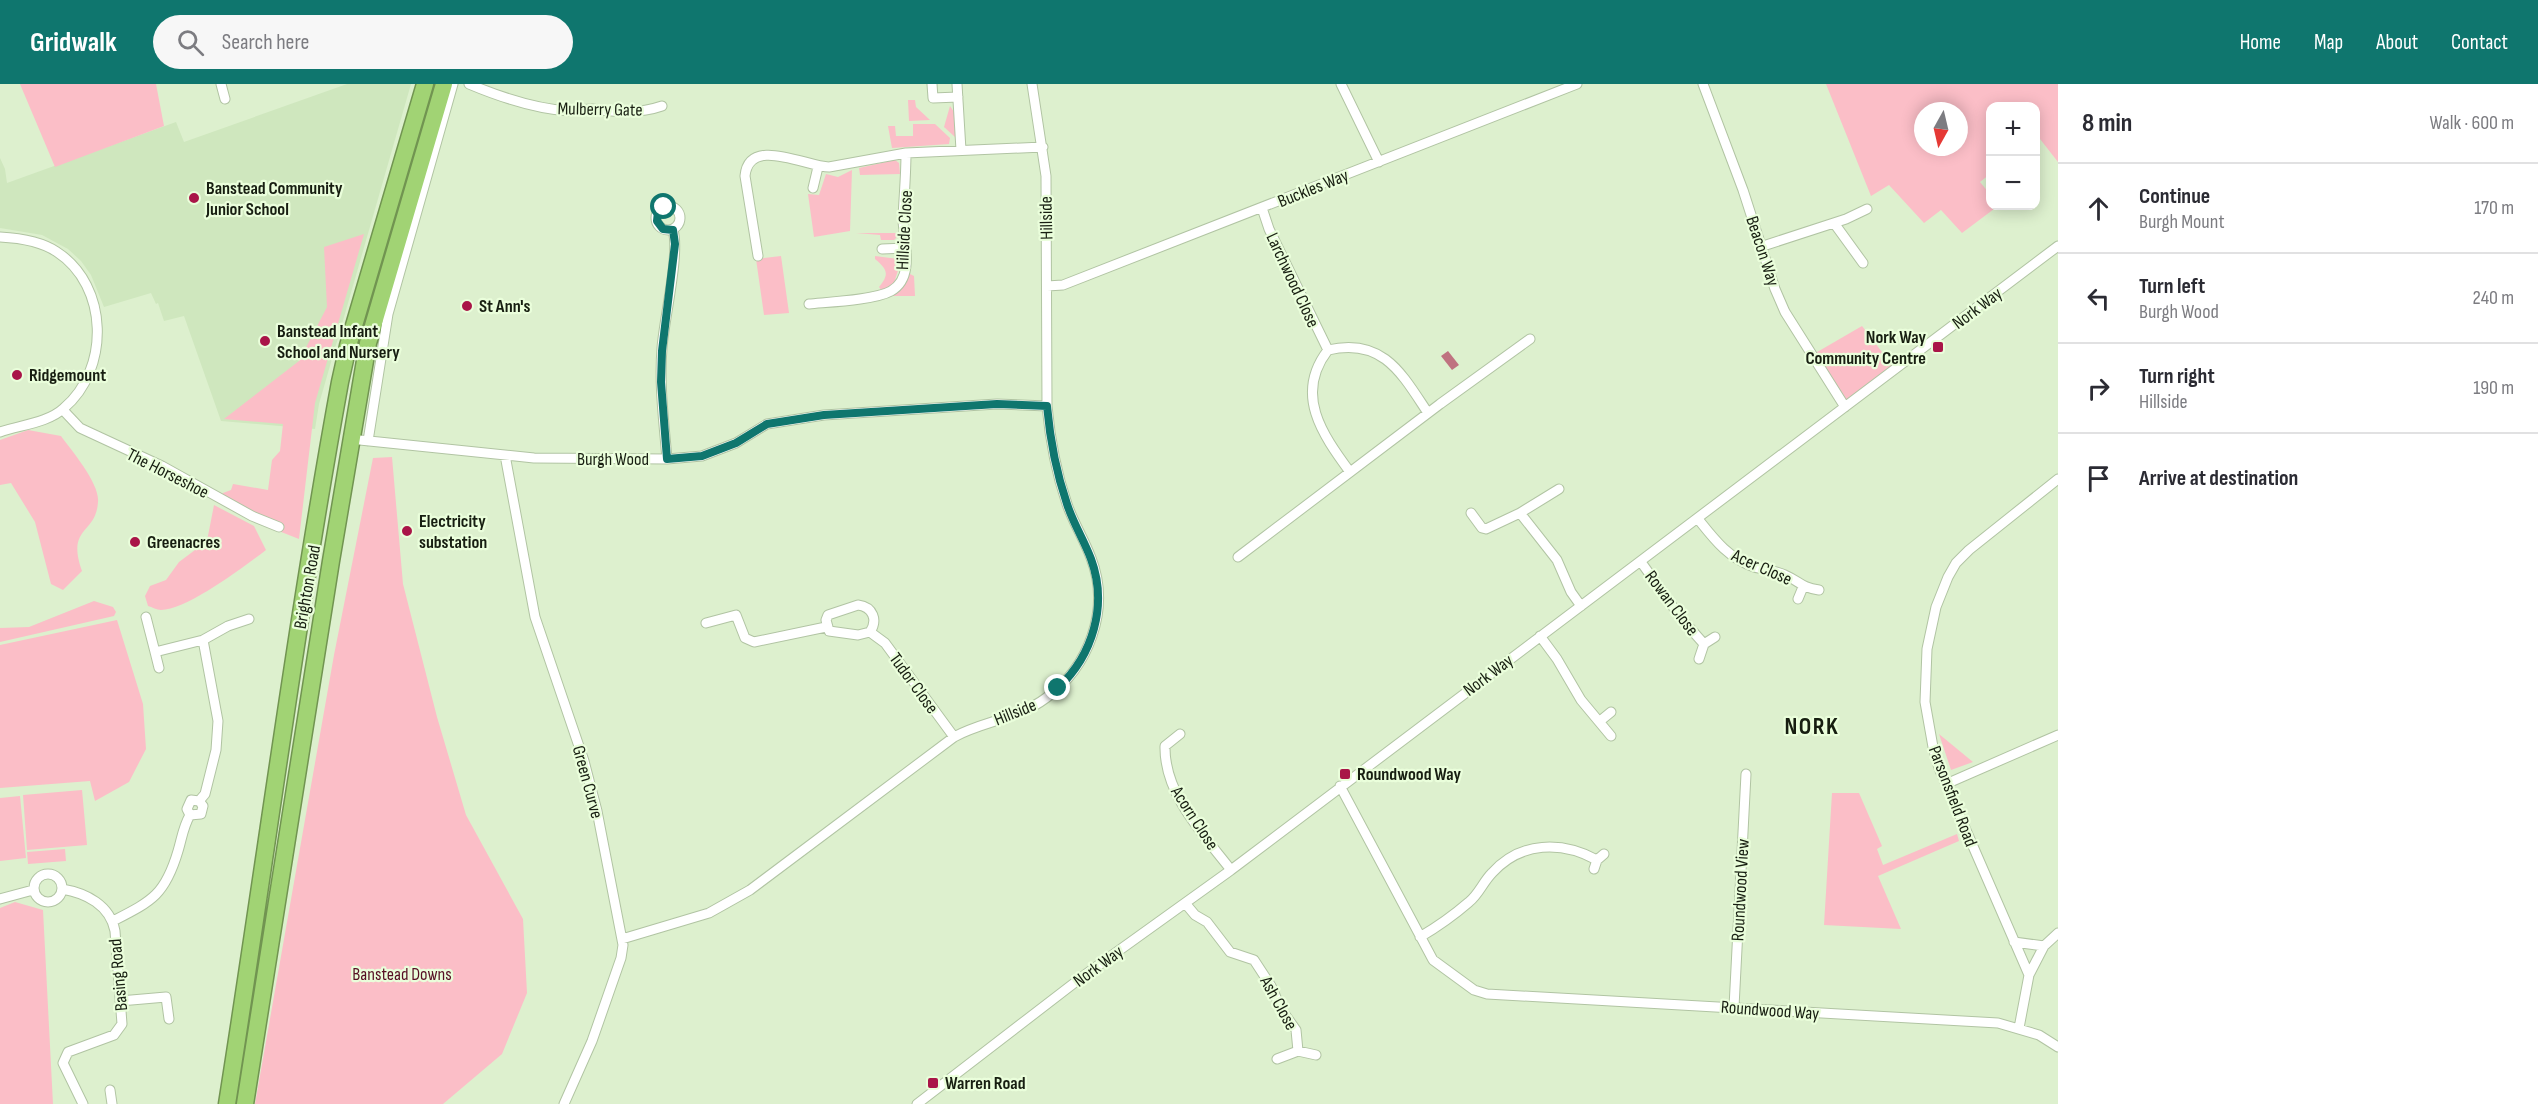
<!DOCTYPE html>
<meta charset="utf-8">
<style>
body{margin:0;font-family:"Sofia Sans Condensed",sans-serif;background:#f7f7f7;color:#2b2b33}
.controls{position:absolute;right:18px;top:18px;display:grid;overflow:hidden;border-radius:12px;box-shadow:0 3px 15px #0003}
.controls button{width:54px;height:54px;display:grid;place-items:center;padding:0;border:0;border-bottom:2px solid #e1e1e2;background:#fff;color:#2b2b33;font:30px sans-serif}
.compass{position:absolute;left:1914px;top:18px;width:54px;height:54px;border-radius:50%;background:#fff;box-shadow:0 3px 15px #0003;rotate:188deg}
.stop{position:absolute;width:18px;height:18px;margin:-14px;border:4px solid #0f766e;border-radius:50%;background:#fff}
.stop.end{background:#0f766e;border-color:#fff;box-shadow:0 2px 6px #0008}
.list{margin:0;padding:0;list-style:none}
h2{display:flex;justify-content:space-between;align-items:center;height:78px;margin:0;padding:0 24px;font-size:26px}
h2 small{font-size:20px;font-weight:400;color:#7c7c81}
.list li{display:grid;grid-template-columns:39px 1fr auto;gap:18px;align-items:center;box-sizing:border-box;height:90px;padding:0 24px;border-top:2px solid #e1e1e2}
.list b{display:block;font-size:22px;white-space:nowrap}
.list p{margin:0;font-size:20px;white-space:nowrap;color:#7c7c81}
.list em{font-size:20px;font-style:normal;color:#7c7c81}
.icon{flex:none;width:33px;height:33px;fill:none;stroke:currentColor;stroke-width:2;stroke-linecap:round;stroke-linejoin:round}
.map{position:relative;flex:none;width:2058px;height:1020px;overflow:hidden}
header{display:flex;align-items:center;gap:36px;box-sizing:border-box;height:84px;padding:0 30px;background:#0f766e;color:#fff}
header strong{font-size:28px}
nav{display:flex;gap:33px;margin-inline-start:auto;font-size:21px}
.search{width:420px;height:54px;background:#f7f7f7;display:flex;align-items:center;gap:15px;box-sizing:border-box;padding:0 21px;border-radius:33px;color:#7c7c81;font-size:22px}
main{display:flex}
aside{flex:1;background:#fff}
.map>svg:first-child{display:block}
.built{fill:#cfe7be}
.green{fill:#fbbec7;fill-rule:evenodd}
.water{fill:#bf7280}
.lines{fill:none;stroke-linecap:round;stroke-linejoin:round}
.street-casing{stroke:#b1c4a3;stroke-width:11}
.highway-casing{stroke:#719451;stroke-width:19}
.street{stroke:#fff;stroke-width:9}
.highway{stroke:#a1d374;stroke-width:16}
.route{stroke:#0f766e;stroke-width:8}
.poi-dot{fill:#a91548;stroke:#eafedb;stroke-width:2}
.labels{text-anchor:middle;stroke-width:4.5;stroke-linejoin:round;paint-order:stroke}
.street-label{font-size:18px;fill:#171e11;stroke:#eafedb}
.poi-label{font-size:18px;font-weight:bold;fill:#171e11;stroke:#eafedb;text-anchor:start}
.park-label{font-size:18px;fill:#570f24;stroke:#eafedb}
.district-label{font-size:24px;font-weight:bold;letter-spacing:1.5px;fill:#171e11;stroke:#eafedb}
</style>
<header>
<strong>Gridwalk</strong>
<div class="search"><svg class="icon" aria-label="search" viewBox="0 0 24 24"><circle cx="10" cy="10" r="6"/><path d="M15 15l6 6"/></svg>Search here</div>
<nav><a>Home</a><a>Map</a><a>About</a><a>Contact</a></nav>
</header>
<main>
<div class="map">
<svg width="2058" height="1020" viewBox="0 0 2058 1020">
<rect width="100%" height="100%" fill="#ddf0ce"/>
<!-- built -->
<path class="built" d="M 347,0 L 411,0 L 319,320 L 315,345 L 221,337 L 184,232 L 164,237 L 158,219 L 156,220 L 151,209 L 104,223 L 91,191 L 81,177 L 68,165 L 42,151 L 0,144 L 0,74 L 5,85 L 7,99 L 176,38 L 184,58 Z"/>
<!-- green -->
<path class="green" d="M 20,0 L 156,0 L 164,42 L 55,83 Z
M 1826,0 L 2058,0 L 2058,78 L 2040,55 L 2036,58 L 2036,22 L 1990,22 L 1990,90 L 1980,98 L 1990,110 L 1990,122 L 1998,122 L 1962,149 L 1941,126 L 1924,139 L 1889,101 L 1871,112 ZM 1923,27 L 1959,27 L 1959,63 L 1923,63 Z
M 915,16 L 916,23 L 930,36 L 909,37 L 908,16 Z
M 950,22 L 956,31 L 957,52 L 955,53 L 944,43 Z
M 913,40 L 935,40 L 950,54 L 949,60 L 892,64 L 888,42 L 895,42 L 896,52 L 913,52 Z
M 895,76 L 899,79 L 900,90 L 860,91 L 859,84 Z
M 852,86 L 850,147 L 814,153 L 808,110 L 819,111 L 826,90 L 838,93 Z
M 856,149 L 897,149 L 897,153 L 894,156 L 881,156 L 880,151 Z
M 364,150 L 315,319 L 299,455 L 256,438 L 217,417 L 223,409 L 231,406 L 233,400 L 268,406 L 272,376 L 280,367 L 283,340 L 224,335 L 299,277 L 327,223 L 324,163 Z
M 781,172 L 789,229 L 764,231 L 756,175 Z
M 875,172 L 898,175 L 900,180 L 894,199 L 882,207 L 879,203 C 890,190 887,185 875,175 Z
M 908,189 L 914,192 L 915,212 L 893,212 L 902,202 Z
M 1862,242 L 1895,285 L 1845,323 L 1812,271 Z
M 28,346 L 61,352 C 72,367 100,400 98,418 C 96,451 66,442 82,487 L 63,506 L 51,500 L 35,438 L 11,399 L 0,401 L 0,356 Z
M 392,373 L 403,500 L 437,633 L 466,731 L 523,835 L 527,909 L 502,970 L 443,1020 L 255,1020 L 334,571 L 373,374 Z
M 214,421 L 254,442 L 266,466 C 245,482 187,526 161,526 C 157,526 152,523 148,522 L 145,512 L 150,502 L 166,496 L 179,478 L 207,457 Z
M 94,517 L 113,523 L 116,528 L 114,532 L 0,558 L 0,544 L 29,543 Z
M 117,536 L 143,620 L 146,665 L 129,698 L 95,717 L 90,697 L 0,704 L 0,561 Z
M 1939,650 L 1973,678 L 1951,686 Z
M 82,706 L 87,761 L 27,766 L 23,711 Z
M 1832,709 L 1859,709 L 1882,762 L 1877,765 L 1883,781 L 1957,750 L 1959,757 L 1878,792 L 1901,845 L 1824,841 Z
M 20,712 L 26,774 L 0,777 L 0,714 Z
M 65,765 L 66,777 L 28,780 L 27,768 Z
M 15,818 L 43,826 L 53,1020 L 0,1020 L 0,824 Z"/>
<!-- water -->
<path class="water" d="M 1448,267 L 1459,281 L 1452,286 L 1441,272 Z"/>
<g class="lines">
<defs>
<path id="street" d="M 221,0 L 225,15
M 469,0 C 500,13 536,25 569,27 C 577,27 585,25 592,25 C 616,28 639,30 662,22
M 932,0 L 933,14 L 958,13
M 957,0 L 961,66
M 1341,0 L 1379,78
M 1703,0 L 1743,106 L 1775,205 L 1785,228 L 1845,323
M 813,104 L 818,83
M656 134a12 12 0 1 1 24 0a12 12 0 1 1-24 0Z
M 1262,124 L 1269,145 L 1328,266
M 1834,139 L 1863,179
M 0,153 C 19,154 41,157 57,168 C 109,202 110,285 64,324 C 48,339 20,341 0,348
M 1760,163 L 1846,135 L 1867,125
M 882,165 L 906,164
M 758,172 L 745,92 C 749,51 807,83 829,83 L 906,69 L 1043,63
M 1047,202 L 1063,201 L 1577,0
M 809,220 C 829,218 875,216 891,207 C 916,193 903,156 903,134 C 904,112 906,91 906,69
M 63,326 L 80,344 L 162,382 L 252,432 L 279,443
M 350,355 L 534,374 L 667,375 L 702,372 L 736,359 L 767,340 L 824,331 L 997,320 L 1047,322
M 368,357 L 388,230 L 453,0
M 505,371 L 535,533 L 584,677 L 597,727 L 623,861 L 621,874 L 592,957 L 564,1020
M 667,375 C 664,338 659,301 662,264 C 664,235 680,170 673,146
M 1350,388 C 1322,350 1294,310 1328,266 C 1383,253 1402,290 1428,329
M 1559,405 L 1520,429 L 1557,476 L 1571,508 L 1581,522
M 1471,429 L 1482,444 L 1486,445 L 1520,429
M 1698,435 C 1714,455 1728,474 1754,483 C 1764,486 1775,486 1785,491 C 1801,498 1800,503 1819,506
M 1238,473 L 1440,320 L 1530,255
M 1641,478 L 1681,534 L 1704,560 L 1715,553
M 1798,515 L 1803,503
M 858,521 C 873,523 878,536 870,548 L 858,551 L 829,547 L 826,536 L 828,531 Z
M 146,533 L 155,568 L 203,556
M 706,539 L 736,531 L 745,554 L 754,558 L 826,543
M 870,548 L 885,559 L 954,653
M 1540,552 L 1557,575 L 1581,616 L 1611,652
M 155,568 L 159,584
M 1699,575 L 1704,560
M 1600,637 L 1611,628
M 1180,650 L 1165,662 C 1164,710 1203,750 1231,786
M 1946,700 L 2058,651
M 1340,702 L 1433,876 L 1474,906 L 1487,910 L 1998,939 L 2039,951 L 2058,963
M 199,717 L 205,710 L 216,666 L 218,637 L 203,556 L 228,542 L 249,535
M 190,731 L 201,730 L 203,722 L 199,717
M 190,731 L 187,725 L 191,716 L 199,717
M 1594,785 L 1597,776 L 1604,770
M34 804a14 14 0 1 1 28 0a14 14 0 1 1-28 0Z
M 62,805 C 86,809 110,821 115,847 L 122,940 L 114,951 L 68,968 L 63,979 L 83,1020
M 0,815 L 33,806
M 1185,819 L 1195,831 L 1207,838 L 1230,868 L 1254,876 L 1271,902 L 1281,925 L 1296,946 L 1298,967 L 1316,971
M 113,837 C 152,817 165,811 178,767 C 182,754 183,743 190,731
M 1420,853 C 1437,843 1454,831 1469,818 C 1479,810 1483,798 1492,789 C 1521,757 1562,757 1597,776
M 622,855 L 709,829 L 750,806 L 954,653 C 983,637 1018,635 1046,614 C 1089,583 1111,525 1091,474 C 1084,455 1073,438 1067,420 C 1056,388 1050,355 1047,322 L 1046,92 L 1032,0
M 2014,858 L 2044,862
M 2029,891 L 2044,862 L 2058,849
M 120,917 L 166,913 L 169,935
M 1734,923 L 1746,690
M 2019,944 L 2029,891 L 1939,684 L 1933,663 L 1925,618 L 1927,565 L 1936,523 L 1948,493 L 1956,479 L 1969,466 L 2058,395
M 1277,975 L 1298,967
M 110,1006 L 112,1020
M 917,1020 L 1082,893 L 1231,786 L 2058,162"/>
<path id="highway" d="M 227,1020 C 265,780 296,538 340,298 L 348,262 L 425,0
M 245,1020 L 331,477 L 368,259 L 444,0"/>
</defs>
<!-- street casing -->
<use href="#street" class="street-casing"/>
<!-- highway casing -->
<use href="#highway" class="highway-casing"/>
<!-- street -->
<use href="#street" class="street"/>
<!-- highway -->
<use href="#highway" class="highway"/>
</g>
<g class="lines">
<!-- route -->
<path class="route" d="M 664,123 L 658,128 L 657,137 L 663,145 L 673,146 L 675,160 L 662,267 L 661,298 L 667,375 L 702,372 L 736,359 L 767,340 L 824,331 L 997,320 L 1047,322 C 1050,355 1056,388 1067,420 C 1073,439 1084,456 1091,475 C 1108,521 1093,571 1058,604"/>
</g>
<!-- markers -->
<g class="poi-dot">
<circle cx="194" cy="114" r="6"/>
<circle cx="467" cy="222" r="6"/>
<circle cx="265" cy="257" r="6"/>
<rect x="1932" y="257" width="12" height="12" rx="3"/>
<circle cx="17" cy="291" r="6"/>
<circle cx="407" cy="447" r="6"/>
<circle cx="135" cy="458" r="6"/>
<rect x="1339" y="684" width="12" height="12" rx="3"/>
<rect x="927" y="993" width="12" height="12" rx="3"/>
</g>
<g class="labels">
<!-- street labels -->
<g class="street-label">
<text transform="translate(600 25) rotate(1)" y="6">Mulberry Gate</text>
<text transform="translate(1313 104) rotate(-22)" y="6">Buckles Way</text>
<text transform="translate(1046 134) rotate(-91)" y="6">Hillside</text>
<text transform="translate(904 146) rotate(-87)" y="6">Hillside Close</text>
<text transform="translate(1763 167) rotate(72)" y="6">Beacon Way</text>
<text transform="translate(1293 196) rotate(65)" y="6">Larchwood Close</text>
<text transform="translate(1977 224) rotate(-37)" y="6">Nork Way</text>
<text x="613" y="381">Burgh Wood</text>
<text transform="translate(168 389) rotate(27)" y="6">The Horseshoe</text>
<text transform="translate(1762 483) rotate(24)" y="6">Acer Close</text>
<text transform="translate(307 503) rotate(-80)" y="6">Brighton Road</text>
<text transform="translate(1672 519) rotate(53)" y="6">Rowan Close</text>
<text transform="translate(1488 591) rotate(-37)" y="6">Nork Way</text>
<text transform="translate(914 599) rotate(54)" y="6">Tudor Close</text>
<text transform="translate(1015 628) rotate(-22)" y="6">Hillside</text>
<text transform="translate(588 698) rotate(75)" y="6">Green Curve</text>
<text transform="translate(1953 712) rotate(69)" y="6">Parsonsfield Road</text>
<text transform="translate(1195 734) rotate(57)" y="6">Acorn Close</text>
<text transform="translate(1740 806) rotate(-87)" y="6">Roundwood View</text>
<text transform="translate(1098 882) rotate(-36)" y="6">Nork Way</text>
<text transform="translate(118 891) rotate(-95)" y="6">Basing Road</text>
<text transform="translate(1279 919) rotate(61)" y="6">Ash Close</text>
<text transform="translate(1770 926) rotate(4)" y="6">Roundwood Way</text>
</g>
<!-- poi labels -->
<g class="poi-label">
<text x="206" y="110">Banstead Community<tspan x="206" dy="21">Junior School</tspan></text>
<text x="479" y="228">St Ann's</text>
<text x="277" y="253">Banstead Infant<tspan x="277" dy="21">School and Nursery</tspan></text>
<text x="1926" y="259" text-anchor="end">Nork Way<tspan x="1926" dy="21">Community Centre</tspan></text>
<text x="29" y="297">Ridgemount</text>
<text x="419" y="443">Electricity<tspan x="419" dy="21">substation</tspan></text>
<text x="147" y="464">Greenacres</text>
<text x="1357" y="696">Roundwood Way</text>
<text x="945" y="1005">Warren Road</text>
</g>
<!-- park labels -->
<g class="park-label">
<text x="402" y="896">Banstead Downs</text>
</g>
<!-- district labels -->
<g class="district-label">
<text x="1812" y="650">NORK</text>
</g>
</g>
</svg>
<div class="controls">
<button>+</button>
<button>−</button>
</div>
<svg class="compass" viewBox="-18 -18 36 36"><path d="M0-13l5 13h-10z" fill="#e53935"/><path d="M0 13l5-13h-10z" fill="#7c7c81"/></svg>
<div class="stop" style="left:664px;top:123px"></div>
<div class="stop end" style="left:1058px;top:604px"></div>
</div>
<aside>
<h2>8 min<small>Walk · 600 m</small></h2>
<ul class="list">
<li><svg class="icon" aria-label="ahead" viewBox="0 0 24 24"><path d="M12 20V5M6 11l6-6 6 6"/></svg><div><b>Continue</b><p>Burgh Mount</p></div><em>170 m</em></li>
<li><svg class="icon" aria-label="left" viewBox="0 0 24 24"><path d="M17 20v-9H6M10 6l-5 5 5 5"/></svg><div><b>Turn left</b><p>Burgh Wood</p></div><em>240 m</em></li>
<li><svg class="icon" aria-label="right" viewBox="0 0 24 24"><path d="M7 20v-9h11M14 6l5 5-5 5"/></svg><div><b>Turn right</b><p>Hillside</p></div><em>190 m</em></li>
<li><svg class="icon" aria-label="arrive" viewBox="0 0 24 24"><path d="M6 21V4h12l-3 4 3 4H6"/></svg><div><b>Arrive at destination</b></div></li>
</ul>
</aside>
</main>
